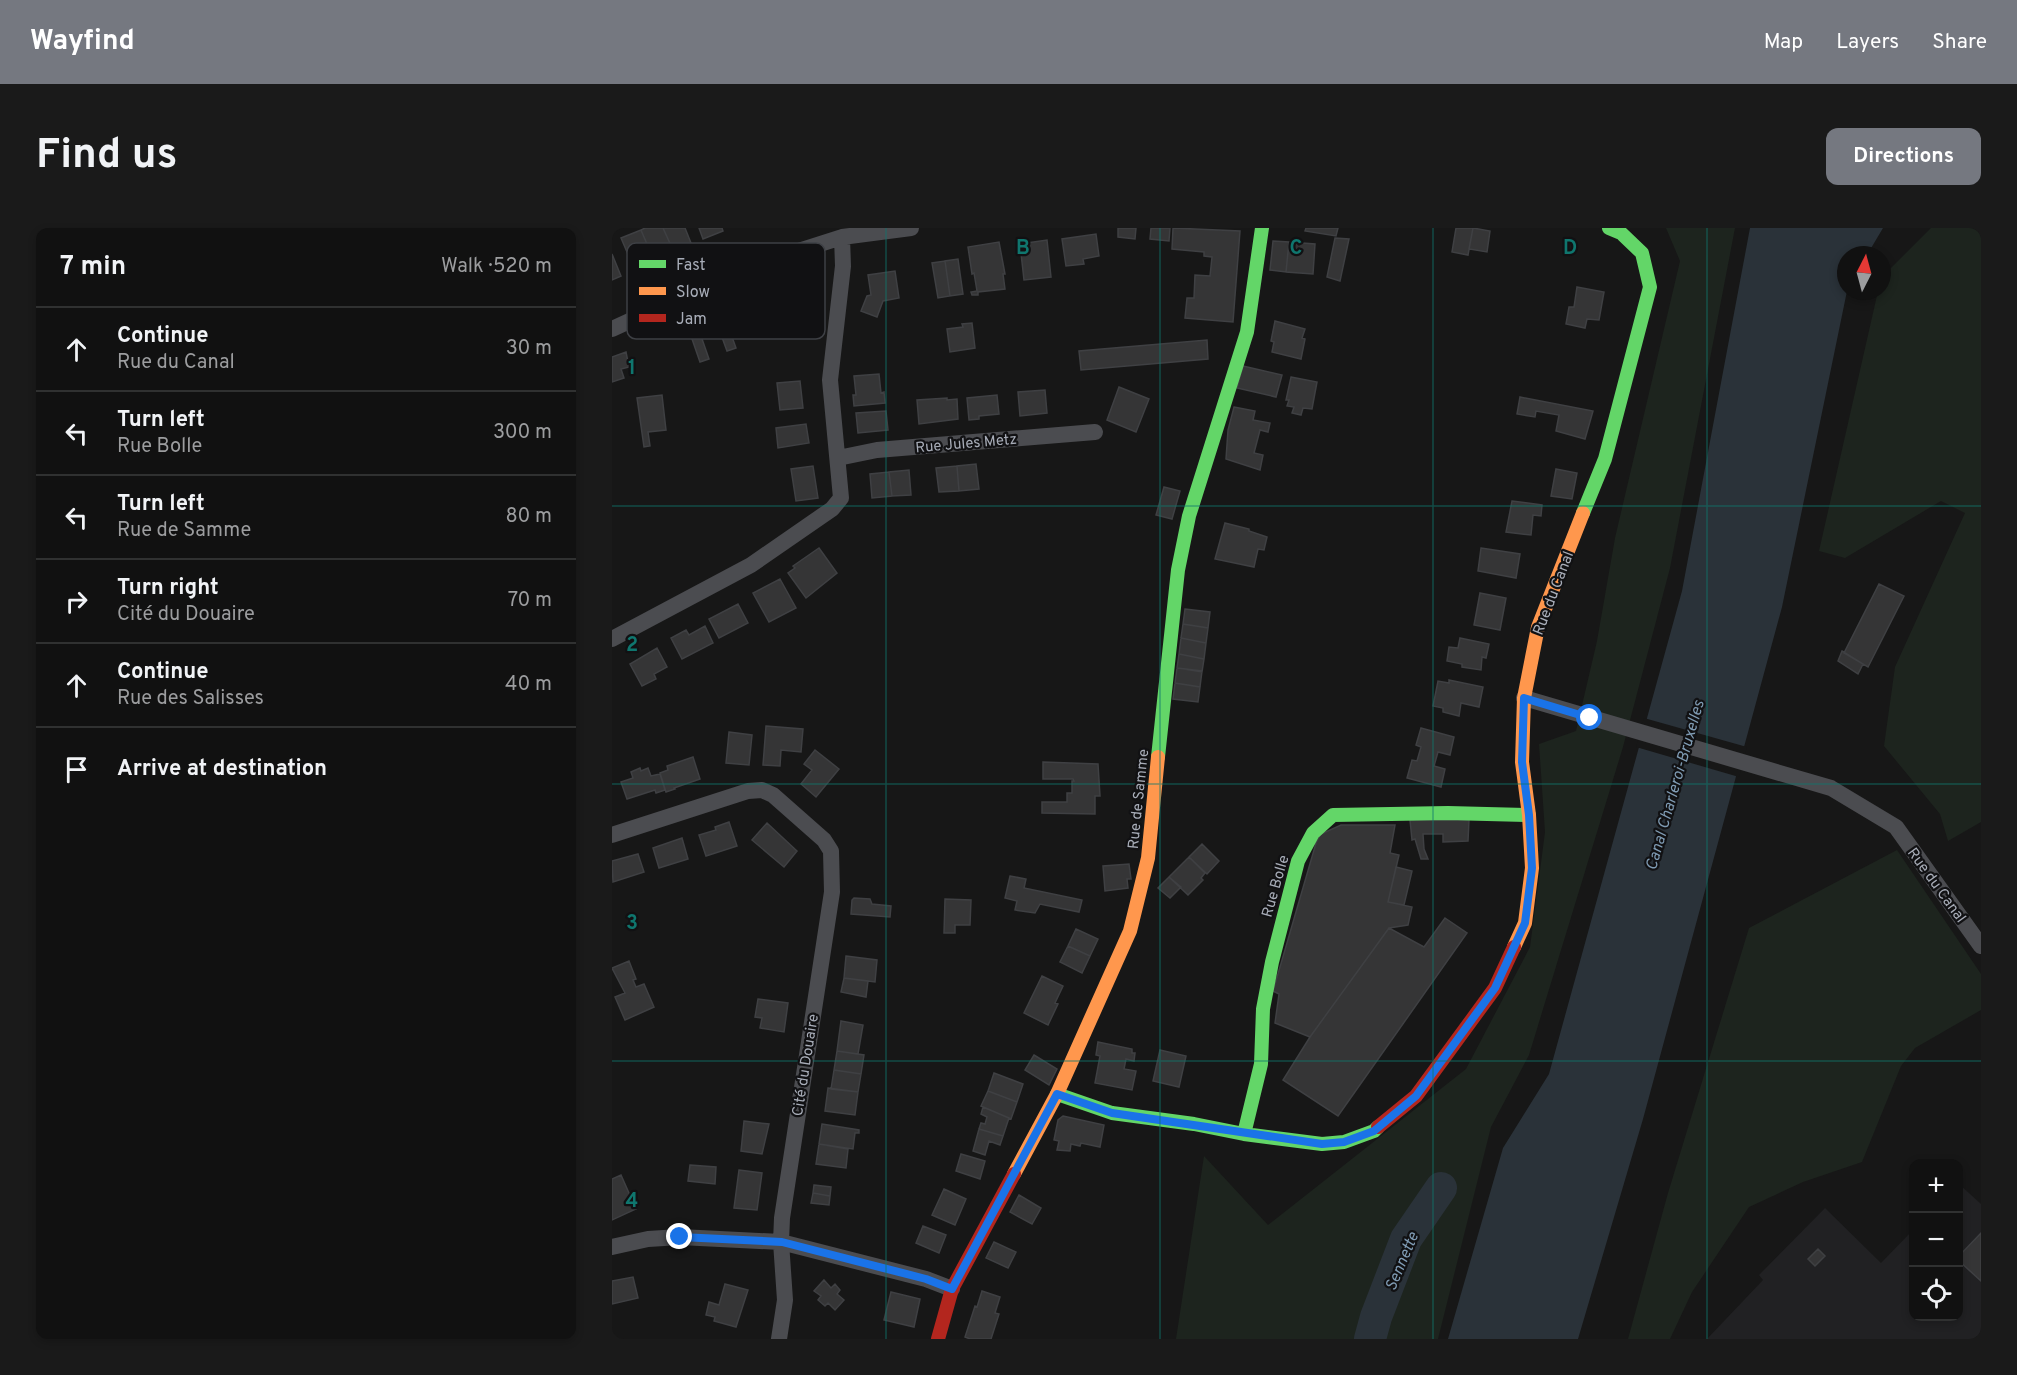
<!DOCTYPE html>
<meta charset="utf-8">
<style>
body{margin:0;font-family:Overpass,sans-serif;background:#1a1a1a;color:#f1f3f6}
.controls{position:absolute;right:18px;bottom:18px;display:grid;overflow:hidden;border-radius:12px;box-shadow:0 3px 9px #0003}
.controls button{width:54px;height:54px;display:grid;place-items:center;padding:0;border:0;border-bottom:2px solid #303131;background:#111;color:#f1f3f6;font:30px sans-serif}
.compass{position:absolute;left:1225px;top:18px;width:54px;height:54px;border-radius:50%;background:#111;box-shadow:0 3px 9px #0003;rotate:6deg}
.stop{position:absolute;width:18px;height:18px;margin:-14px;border:4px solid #1a73e8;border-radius:50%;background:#fff}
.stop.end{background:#1a73e8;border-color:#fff;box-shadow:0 2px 6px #0008}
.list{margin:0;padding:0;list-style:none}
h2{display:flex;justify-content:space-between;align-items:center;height:78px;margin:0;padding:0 24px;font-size:26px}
h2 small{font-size:20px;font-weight:400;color:#9c9d9f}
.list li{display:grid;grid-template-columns:39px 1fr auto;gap:18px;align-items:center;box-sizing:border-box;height:84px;padding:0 24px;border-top:2px solid #303131}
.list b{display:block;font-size:22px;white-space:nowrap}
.list p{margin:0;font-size:20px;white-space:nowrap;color:#9c9d9f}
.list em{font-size:20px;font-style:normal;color:#9c9d9f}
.icon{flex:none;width:33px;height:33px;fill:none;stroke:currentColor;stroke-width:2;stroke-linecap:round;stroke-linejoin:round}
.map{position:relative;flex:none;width:1369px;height:1111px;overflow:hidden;border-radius:12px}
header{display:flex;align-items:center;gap:36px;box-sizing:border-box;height:84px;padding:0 30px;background:#757880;color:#fff}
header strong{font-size:28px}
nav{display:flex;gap:33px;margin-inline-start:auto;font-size:21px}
.intro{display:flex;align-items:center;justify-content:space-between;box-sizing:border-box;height:144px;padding:0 36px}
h1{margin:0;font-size:42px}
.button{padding:15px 27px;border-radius:12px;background:#757880;color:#fff;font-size:21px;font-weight:700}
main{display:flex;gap:36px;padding:0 36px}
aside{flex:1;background:#111;border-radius:12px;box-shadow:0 3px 9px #0003}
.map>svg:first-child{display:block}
.built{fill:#212123}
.green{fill:#1d241e}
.water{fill:#2a3239}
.pier{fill:#171717}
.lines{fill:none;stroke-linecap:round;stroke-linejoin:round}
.river{stroke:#2a3239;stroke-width:32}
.building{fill:#353536;stroke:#3f4043;stroke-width:1.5}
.street{stroke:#4b4c50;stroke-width:16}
.fast{stroke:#63d668;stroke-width:14}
.slow{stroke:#ff974d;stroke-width:14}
.jam{stroke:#b3261e;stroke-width:14}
.route{stroke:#1a73e8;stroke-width:8}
.grid{fill:none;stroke:#0f766e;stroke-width:1.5;stroke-opacity:0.55}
.labels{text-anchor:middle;stroke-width:4.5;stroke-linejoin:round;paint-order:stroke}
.street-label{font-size:15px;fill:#a8adb8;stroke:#111113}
.water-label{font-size:16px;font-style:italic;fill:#7f9bb3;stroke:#111113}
.key{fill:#111113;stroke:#3e4045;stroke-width:1.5}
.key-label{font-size:16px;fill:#a8adb8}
.grid-label{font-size:20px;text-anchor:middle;font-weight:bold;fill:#0f766e;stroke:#111113;stroke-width:4.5;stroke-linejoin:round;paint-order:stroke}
</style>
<header>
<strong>Wayfind</strong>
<nav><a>Map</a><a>Layers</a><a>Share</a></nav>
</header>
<div class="intro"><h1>Find us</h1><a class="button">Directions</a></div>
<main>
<aside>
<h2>7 min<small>Walk · 520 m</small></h2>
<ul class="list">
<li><svg class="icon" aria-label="ahead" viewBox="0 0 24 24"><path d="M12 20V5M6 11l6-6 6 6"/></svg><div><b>Continue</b><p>Rue du Canal</p></div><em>30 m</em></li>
<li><svg class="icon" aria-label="left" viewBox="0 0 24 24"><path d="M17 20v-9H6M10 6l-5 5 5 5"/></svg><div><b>Turn left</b><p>Rue Bolle</p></div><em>300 m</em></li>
<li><svg class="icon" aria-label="left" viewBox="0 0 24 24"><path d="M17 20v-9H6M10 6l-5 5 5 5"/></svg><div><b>Turn left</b><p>Rue de Samme</p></div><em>80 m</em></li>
<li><svg class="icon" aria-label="right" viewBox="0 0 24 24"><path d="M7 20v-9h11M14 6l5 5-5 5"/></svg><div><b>Turn right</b><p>Cité du Douaire</p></div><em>70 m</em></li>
<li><svg class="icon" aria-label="ahead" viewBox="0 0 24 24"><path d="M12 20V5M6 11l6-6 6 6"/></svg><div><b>Continue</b><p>Rue des Salisses</p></div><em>40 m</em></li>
<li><svg class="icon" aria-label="arrive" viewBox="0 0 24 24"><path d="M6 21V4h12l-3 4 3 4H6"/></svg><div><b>Arrive at destination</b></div></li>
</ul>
</aside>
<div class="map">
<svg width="1369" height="1111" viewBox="0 0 1369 1111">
<rect width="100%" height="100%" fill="#171717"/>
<!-- built -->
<path class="built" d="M 1347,956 L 1369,976 L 1369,1111 L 1095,1111 L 1151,1052 L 1147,1047 L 1213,980 L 1269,1035 L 1301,1002 L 1302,1088 L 1346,1088 Z"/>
<!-- green -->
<path class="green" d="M 1054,0 L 1123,0 L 1058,340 L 1011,519 L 917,827 L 879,899 L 826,1111 L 564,1111 L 592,928 L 656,997 L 854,841 L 918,719 L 933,604 L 927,516 L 964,503 L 985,413 L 1003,310 L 1068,33 Z
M 1319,0 L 1369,0 L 1369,594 L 1336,613 L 1328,586 L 1272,518 L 1283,439 L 1353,285 L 1329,273 L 1233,330 L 1207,323 L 1266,63 L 1270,63 L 1270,49 Z
M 1285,622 L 1369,746 L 1369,782 L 1303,820 L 1289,838 L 1250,934 L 1191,954 L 1137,979 L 1080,1064 L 1058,1111 L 1016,1111 L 1056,965 L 1137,700 Z"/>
<!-- water -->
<path class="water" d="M 1138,0 L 1271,0 L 1255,27 L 1234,27 L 1235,63 L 1170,379 L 1031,891 L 966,1111 L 836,1111 L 891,920 L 937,846 L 1070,363 Z"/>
<!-- pier -->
<path class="pier" d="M 1032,490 L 1135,519 L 1127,549 L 1024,519 Z"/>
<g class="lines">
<!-- river -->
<path class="river" d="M 758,1111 L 764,1089 L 794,1011 L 829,960"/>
</g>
<!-- building -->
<path class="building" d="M 33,0 L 51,0 L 61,22 L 41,30 L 29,2 Z
M 51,0 L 73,0 L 79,15 L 61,22 Z
M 87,0 L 110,0 L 111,3 L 91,11 Z
M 506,0 L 524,0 L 523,11 L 506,9 Z
M 539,0 L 558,0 L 557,13 L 538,11 Z
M 561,0 L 628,3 L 621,94 L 573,90 L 575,70 L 582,70 L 583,47 L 598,48 L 600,29 L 592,28 L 592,24 L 560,21 Z
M 694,0 L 726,0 L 724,8 L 693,3 Z
M 844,0 L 861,0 L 856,27 L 840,24 Z
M 861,0 L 878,3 L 875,24 L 857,21 Z
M 29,2 L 41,30 L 21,38 L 9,10 Z
M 484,6 L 487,28 L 471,31 L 472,36 L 454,38 L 450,11 Z
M 723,10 L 737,11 L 728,53 L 715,49 Z
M 435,12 L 439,49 L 412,52 L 408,16 Z
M 661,13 L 677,14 L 674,44 L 658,42 Z
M 387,14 L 393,46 L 391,46 L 393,61 L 366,64 L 366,67 L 360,67 L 359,64 L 365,63 L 362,45 L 360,46 L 356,19 Z
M 677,14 L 703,16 L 701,46 L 674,44 Z
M 0,26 L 9,48 L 0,52 Z
M 346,31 L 351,66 L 338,68 L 333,33 Z
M 333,33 L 338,68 L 326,70 L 320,35 Z
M 283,43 L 287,70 L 271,73 L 265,89 L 249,83 L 255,68 L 259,67 L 256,47 Z
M 965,59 L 992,64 L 987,92 L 975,91 L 973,100 L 954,96 L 957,79 L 962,79 Z
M 104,76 L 111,96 L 115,95 L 124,120 L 115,123 L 107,101 L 100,103 L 91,80 Z
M 91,80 L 100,103 L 89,108 L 97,131 L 88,134 L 79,108 L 84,107 L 76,86 Z
M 663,93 L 693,101 L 690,110 L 693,111 L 689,131 L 660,124 L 662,114 L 659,113 Z
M 360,95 L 363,120 L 338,124 L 335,101 L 351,99 L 350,96 Z
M 595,112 L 596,131 L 469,142 L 467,123 Z
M 14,124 L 17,139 L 9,141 L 12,150 L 0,154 L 0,129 Z
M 631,138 L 670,147 L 664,169 L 625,160 Z
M 267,146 L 269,165 L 272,164 L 273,175 L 242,178 L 241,167 L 244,167 L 242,148 Z
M 679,149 L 705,154 L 700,181 L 691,180 L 689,187 L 680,185 L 682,179 L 675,178 L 677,172 L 674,172 Z
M 188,153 L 191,180 L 168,182 L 165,155 Z
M 507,159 L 537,171 L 524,204 L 495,192 Z
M 433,162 L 435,185 L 408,188 L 406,164 Z
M 50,167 L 54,202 L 36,204 L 38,218 L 32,219 L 25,170 Z
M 385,167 L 387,186 L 367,188 L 367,191 L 357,192 L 355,170 Z
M 908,169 L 981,183 L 973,211 L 944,203 L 947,187 L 924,183 L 923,189 L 905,186 Z
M 335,170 L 335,172 L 345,171 L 346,191 L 307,196 L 305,172 Z
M 622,179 L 643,183 L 641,192 L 658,195 L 656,204 L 648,202 L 642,225 L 651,227 L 648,242 L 614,231 L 616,202 Z
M 274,183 L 276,202 L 246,205 L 244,185 Z
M 194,196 L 197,215 L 166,220 L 164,200 Z
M 364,236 L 367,261 L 347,263 L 345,238 Z
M 201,238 L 206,270 L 184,273 L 179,241 Z
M 345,238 L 347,263 L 327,264 L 324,240 Z
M 944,241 L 965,245 L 960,271 L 939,268 Z
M 297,242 L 299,267 L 280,268 L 277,244 Z
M 277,244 L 280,268 L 260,270 L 258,246 Z
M 552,259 L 568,263 L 560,291 L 544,287 Z
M 900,273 L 930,277 L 929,288 L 921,287 L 919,307 L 894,304 Z
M 613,295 L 637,301 L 637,303 L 655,309 L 652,322 L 646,321 L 642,339 L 603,331 Z
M 207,320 L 225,345 L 194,370 L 176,345 L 183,340 L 181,338 Z
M 869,320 L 908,326 L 904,350 L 866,343 Z
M 168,351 L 184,380 L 157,394 L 141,365 Z
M 1267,356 L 1292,368 L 1256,439 L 1232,425 Z
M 868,365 L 894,370 L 888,402 L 862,397 Z
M 126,376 L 136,395 L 107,410 L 97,391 Z
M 573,381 L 598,384 L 596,400 L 571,396 Z
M 571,396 L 596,400 L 594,415 L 569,410 Z
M 93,398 L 101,415 L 70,431 L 59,410 L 74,402 L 77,407 Z
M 569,410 L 594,415 L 592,431 L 567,426 Z
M 848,410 L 877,416 L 874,430 L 870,429 L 869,442 L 850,439 L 850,436 L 835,433 L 837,419 L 846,420 Z
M 45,420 L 55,439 L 42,446 L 44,451 L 30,458 L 18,436 Z
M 1230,423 L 1251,436 L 1246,446 L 1226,433 Z
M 567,426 L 592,431 L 590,444 L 565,440 Z
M 565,440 L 590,443 L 588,459 L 563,455 Z
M 837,452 L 871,459 L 867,479 L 849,475 L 847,488 L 831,484 L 831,480 L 821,478 L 826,453 L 837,455 Z
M 563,455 L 588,459 L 586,474 L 561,471 Z
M 154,498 L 191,501 L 189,524 L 169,522 L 168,538 L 151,537 Z
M 809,500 L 842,509 L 838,527 L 826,524 L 822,538 L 833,541 L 829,559 L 795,550 L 800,532 L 805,533 L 809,519 L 804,517 Z
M 117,504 L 140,507 L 137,537 L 114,535 Z
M 203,522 L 227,541 L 204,569 L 189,556 L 200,542 L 192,536 Z
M 81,529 L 88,551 L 62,560 L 63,561 L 54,564 L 48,545 L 56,542 L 55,538 Z
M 431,534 L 486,536 L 488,568 L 483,568 L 483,586 L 430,585 L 430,574 L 455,574 L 455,565 L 460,565 L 460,553 L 462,553 L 461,551 L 431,551 Z
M 28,540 L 29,543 L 36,540 L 39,548 L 48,546 L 53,562 L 44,565 L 43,562 L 15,571 L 9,554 L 21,550 L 19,544 Z
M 798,592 L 857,592 L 856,613 L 831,614 L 831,606 L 811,606 L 812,621 L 816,631 L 809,631 L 803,611 L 800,612 Z
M 117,594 L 125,618 L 94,628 L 87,607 L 104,602 L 103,599 Z
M 155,595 L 185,623 L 172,639 L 140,612 Z
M 729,597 L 783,597 L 778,625 L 787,627 L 776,674 L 800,679 L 796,697 L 777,700 L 698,809 L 663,795 L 667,766 L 661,763 L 704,615 L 709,606 Z
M 70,610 L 76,631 L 47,640 L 41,620 Z
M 590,616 L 607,633 L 595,646 L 577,629 Z
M 26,626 L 32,644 L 1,654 L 0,633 Z
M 577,629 L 593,645 L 589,650 L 591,652 L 576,667 L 557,649 Z
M 517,636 L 519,651 L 515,651 L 516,660 L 493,663 L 491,638 Z
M 784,639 L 800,643 L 792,677 L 776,674 Z
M 398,648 L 414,651 L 412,660 L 470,672 L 467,684 L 428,676 L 423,685 L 403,682 L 405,673 L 393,670 Z
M 557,649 L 569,659 L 558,670 L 546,660 Z
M 242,670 L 258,671 L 260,676 L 279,678 L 278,689 L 239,686 L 240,672 Z
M 333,671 L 359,672 L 358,697 L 343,697 L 343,705 L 332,705 Z
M 833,690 L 855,705 L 726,888 L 671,852 L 698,809 L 777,700 L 812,719 Z
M 464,701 L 486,711 L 478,728 L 456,718 Z
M 456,718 L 478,728 L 470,745 L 448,734 Z
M 234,728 L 265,732 L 263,754 L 232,750 Z
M 17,733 L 24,751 L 21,752 L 24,759 L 32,756 L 42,779 L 13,792 L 3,769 L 13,765 L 0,740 Z
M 430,748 L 451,758 L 443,775 L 446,776 L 436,797 L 412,785 Z
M 232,750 L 256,753 L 254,769 L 229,764 Z
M 146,771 L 176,775 L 172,804 L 148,800 L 150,790 L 143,789 Z
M 229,793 L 251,797 L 246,826 L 225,823 Z
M 486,814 L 520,821 L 520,825 L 523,825 L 522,833 L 514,831 L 512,841 L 524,843 L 520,862 L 483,855 L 488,828 L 484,827 Z
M 548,822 L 574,828 L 567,859 L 541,853 Z
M 225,823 L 252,827 L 249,846 L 222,842 Z
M 422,827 L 445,841 L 437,857 L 413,842 Z
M 222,842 L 249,846 L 246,864 L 219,861 Z
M 382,845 L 411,856 L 405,874 L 376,863 Z
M 216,860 L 246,864 L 243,887 L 213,883 Z
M 376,863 L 405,874 L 399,891 L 369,878 Z
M 371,879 L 397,890 L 391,908 L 367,901 L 369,895 L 373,896 L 375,889 L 369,886 Z
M 451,888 L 492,897 L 488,919 L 469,915 L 468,918 L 459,916 L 458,923 L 445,922 L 447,913 L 442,912 L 446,892 Z
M 132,893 L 157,896 L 150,926 L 129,923 Z
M 210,896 L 247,902 L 247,905 L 243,905 L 241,921 L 207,916 Z
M 367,901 L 391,908 L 388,917 L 377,913 L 373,927 L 361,923 Z
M 207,916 L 236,921 L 234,940 L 204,936 Z
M 349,926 L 373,933 L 368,951 L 344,943 Z
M 78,937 L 104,939 L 103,956 L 76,953 Z
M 127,942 L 150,945 L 145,982 L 122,980 Z
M 9,947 L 24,981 L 0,992 L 0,951 Z
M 202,957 L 219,959 L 218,968 L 201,965 Z
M 332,961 L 354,971 L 343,997 L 320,987 Z
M 201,965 L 218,968 L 217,977 L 199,975 Z
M 407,967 L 429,980 L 420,996 L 398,984 Z
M 311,998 L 334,1007 L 327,1025 L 304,1015 Z
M 1369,1005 L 1369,1053 L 1346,1032 L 1346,1029 Z
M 382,1014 L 404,1024 L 396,1040 L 374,1030 Z
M 1206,1021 L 1213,1028 L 1203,1038 L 1196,1031 Z
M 21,1049 L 26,1070 L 0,1076 L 0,1053 Z
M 212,1052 L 219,1060 L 223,1056 L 228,1062 L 225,1066 L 232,1072 L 223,1082 L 216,1075 L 213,1078 L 206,1072 L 209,1068 L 202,1063 Z
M 113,1056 L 136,1062 L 124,1099 L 102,1093 L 103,1089 L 94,1087 L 97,1074 L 107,1077 Z
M 370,1063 L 388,1069 L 383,1085 L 387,1086 L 379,1111 L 358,1111 L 353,1109 L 363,1078 L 365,1079 Z
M 279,1064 L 308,1071 L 302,1099 L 272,1092 Z"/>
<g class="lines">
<!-- street -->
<path class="street" d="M 0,101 L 61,73 L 183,24 L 230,9 L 299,0
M 226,230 L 265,222 L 483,204
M 0,411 L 139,337 L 220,281 L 229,270 L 218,152 L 231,38 L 230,9
M 912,470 L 1219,560 L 1284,599 L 1369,718
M 0,607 L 136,563 L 150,562 L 161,567 L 212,612 L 219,623 L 220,664 L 170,990 L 169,1014 L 173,1072 L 167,1111
M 0,1019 L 36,1011 L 68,1009 L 169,1014 L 314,1051 L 340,1061"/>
<!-- fast -->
<path class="fast" d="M 971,285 L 993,231 L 1038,59 L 1030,25 L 1009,5 L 997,0
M 546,529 L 566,342 L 577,288 L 635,104 L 650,0
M 445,866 L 500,885 L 582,896 L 632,906 L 710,916 L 732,914 L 762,903 L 766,899
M 632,906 L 649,836 L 651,781 L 660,734 L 686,633 L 701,605 L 721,587 L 836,585 L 917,587"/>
<!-- slow -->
<path class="slow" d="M 902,719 L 913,695 L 920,640 L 917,587 L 910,534 L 912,470 L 926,399 L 971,285
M 402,946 L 445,866 L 518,703 L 536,630 L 546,529"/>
<!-- jam -->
<path class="jam" d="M 766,899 L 804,868 L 883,760 L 902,719
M 326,1111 L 340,1061 L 402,946"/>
</g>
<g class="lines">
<!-- route -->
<path class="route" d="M 68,1009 L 170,1014 L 314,1051 L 340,1061 L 445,866 L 500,885 L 710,916 L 732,914 L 762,903 L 804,868 L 883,760 L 913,695 L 920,640 L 917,587 L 910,534 L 912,470 L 978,490"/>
</g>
<!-- grid -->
<path class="grid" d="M 274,0 L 274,1111M 548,0 L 548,1111M 821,0 L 821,1111M 1095,0 L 1095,1111M 0,278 L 1369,278M 0,556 L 1369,556M 0,833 L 1369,833"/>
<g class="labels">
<!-- street labels -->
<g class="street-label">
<text transform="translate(354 215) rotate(-5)" y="5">Rue Jules Metz</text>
<text transform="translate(941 365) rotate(-69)" y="5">Rue du Canal</text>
<text transform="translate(526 571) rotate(-84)" y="5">Rue de Samme</text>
<text transform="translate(1325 657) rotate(54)" y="5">Rue du Canal</text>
<text transform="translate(663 658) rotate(-74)" y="5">Rue Bolle</text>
<text transform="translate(193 837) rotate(-81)" y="5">Cité du Douaire</text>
</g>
<!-- water labels -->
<g class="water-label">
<text transform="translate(1062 557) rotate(-74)" y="6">Canal Charleroi-Bruxelles</text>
<text transform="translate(789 1033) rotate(-67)" y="6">Sennette</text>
</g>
</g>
<!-- legend -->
<rect x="15" y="15" width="198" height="96" rx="9" class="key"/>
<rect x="27" y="32" width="27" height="8" fill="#63d668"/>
<rect x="27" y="59" width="27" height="8" fill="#ff974d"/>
<rect x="27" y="86" width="27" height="8" fill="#b3261e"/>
<g class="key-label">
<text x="64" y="42">Fast</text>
<text x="64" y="69">Slow</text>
<text x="64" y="96">Jam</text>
</g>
<g class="grid-label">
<text x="411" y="26">B</text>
<text x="684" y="26">C</text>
<text x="958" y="26">D</text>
<text x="20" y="146">1</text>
<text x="20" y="423">2</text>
<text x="20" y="701">3</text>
<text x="20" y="979">4</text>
</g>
</svg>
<div class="controls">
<button>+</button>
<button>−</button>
<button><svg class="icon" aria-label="locate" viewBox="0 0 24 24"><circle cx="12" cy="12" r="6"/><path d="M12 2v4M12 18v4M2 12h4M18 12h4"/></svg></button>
</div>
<svg class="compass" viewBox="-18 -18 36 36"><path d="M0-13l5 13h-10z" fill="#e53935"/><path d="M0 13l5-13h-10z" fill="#9c9d9f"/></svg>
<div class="stop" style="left:978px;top:490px"></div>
<div class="stop end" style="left:68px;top:1009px"></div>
</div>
</main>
